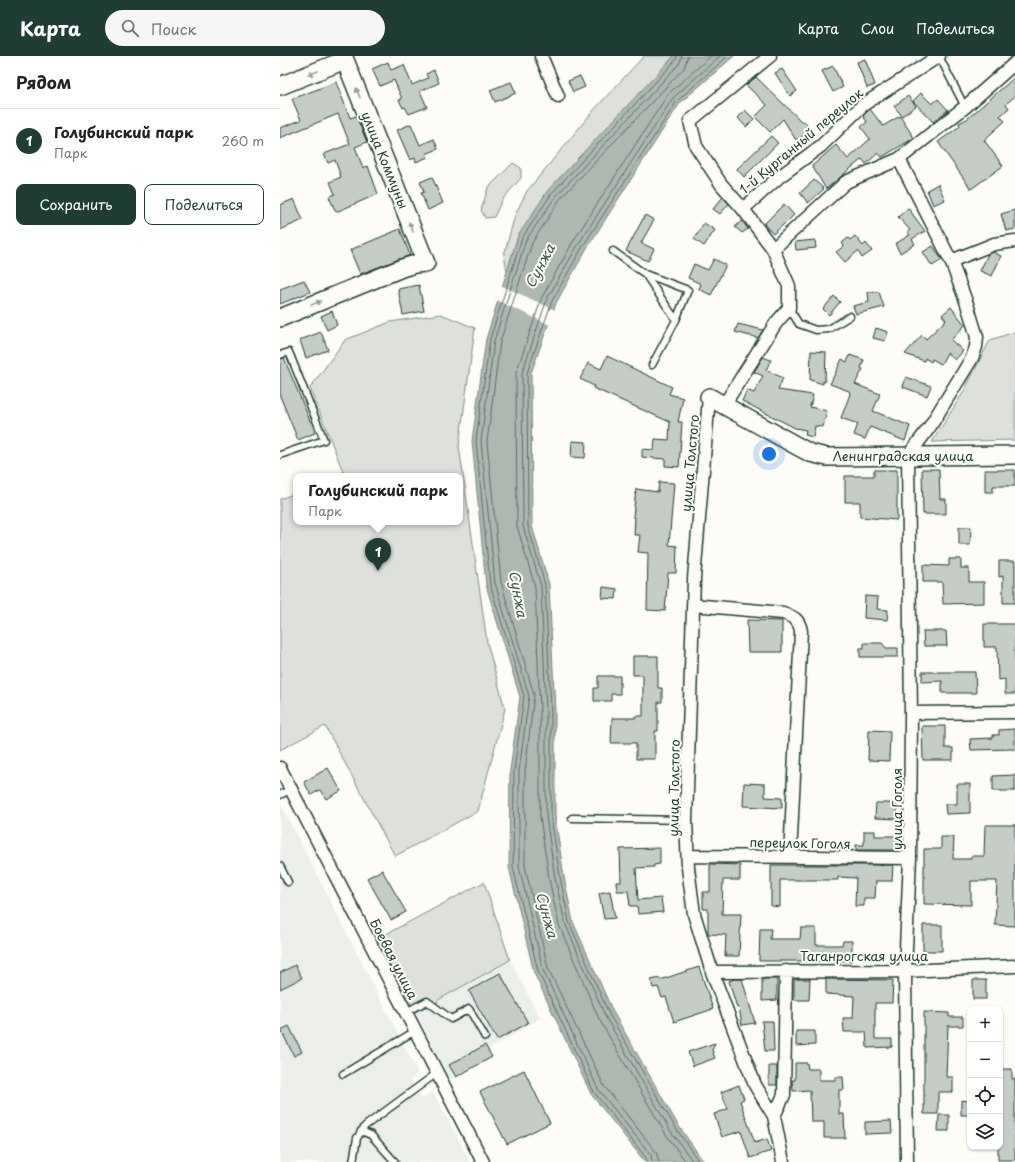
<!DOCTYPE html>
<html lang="ru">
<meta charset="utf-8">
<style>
body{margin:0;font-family:"Playpen Sans",sans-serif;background:#f6f6f6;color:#222}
.controls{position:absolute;right:12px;bottom:12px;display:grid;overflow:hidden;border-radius:8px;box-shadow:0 1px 3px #0004}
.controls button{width:36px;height:36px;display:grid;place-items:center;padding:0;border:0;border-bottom:1px solid #e0e0e0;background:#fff;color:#222;font:20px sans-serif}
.you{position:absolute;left:489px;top:398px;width:14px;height:14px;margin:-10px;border:3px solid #fff;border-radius:50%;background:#1a73e8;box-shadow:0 0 0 6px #1a73e833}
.badge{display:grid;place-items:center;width:26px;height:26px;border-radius:50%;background:#1f3d34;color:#fff;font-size:13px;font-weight:700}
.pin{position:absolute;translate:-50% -33px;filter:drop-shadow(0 1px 2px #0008)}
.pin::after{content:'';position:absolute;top:21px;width:14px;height:12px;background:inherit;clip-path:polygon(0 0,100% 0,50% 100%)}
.popup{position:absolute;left:13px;top:417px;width:170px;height:52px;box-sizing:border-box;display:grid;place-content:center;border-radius:8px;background:#fff;filter:drop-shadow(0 1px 3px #0005);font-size:13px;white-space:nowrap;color:#767676}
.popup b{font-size:15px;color:#222}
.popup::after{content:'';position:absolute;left:50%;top:100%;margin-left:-8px;border:8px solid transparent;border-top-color:#fff}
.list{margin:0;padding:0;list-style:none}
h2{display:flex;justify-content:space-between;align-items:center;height:52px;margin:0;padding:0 16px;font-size:17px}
h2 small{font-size:13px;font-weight:400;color:#767676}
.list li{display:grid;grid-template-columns:26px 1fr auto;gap:12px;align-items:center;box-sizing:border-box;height:64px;padding:0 16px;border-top:1px solid #e0e0e0}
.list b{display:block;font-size:15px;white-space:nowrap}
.list p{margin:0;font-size:13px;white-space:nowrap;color:#767676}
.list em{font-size:13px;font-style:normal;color:#767676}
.actions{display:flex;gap:8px;padding:12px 16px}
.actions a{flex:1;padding:9px 0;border:1px solid #1f3d34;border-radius:8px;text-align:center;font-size:14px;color:#1f3d34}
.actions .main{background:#1f3d34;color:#fff}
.icon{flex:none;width:22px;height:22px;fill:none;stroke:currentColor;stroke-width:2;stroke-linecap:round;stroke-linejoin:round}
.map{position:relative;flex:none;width:735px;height:1106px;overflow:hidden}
header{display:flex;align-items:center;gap:24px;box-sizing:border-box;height:56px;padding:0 20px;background:#1f3d34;color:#fff}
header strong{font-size:19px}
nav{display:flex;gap:22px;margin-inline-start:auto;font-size:14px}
.search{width:280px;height:36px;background:#f6f6f6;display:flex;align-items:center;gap:10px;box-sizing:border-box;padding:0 14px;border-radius:22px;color:#767676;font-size:15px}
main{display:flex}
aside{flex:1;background:#fff}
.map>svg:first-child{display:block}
.built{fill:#eceee9}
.green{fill:#dde0db;stroke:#7e8e88}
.water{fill:#aeb8b1;stroke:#75877f}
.pier{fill:#fdfcf7}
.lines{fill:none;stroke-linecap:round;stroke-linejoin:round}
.shore{stroke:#586e66;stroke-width:1}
.building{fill:#c6cdc7;stroke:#1f3d34}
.lane-casing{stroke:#1f3d34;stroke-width:9}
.street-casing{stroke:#1f3d34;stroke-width:15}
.secondary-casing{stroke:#1f3d34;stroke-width:20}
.lane{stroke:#fdfcf7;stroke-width:6}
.street{stroke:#fdfcf7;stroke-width:12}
.secondary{stroke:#fdfcf7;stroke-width:17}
.oneway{fill:#8e9c96}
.labels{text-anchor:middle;stroke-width:4;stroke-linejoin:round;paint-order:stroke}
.street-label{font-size:13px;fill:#1f3d34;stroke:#fdfcf7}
.water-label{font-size:14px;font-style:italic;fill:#435c53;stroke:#fdfcf7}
</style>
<header>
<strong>Карта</strong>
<div class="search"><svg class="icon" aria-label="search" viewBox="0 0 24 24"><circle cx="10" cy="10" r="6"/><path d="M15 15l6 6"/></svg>Поиск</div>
<nav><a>Карта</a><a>Слои</a><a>Поделиться</a></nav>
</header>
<main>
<aside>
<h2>Рядом<small></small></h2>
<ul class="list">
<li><span class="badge">1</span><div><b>Голубинский парк</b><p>Парк</p></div><em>260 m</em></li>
</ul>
<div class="actions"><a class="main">Сохранить</a><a>Поделиться</a></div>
</aside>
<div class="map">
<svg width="735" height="1106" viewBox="0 0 735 1106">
<rect width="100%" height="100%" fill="#fdfcf7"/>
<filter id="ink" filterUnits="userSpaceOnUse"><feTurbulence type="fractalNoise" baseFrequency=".025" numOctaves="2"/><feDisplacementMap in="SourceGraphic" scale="8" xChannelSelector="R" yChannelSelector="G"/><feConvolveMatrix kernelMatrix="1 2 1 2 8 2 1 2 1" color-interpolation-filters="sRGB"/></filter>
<g filter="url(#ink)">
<!-- built -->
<path class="built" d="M 0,747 L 138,1017 L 130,1024 L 142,1043 L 153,1035 L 190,1106 L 0,1106 Z
M 230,904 L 260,962 L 208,994 L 212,1001 L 170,1024 L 135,955 L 157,947 L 158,944 Z"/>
<!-- green -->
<path class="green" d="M 364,0 L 394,0 L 238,180 L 227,215 L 224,199 L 235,159 L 247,135 L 313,55 Z
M 233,107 L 241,112 L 241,122 L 222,144 L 214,161 L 205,162 L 201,154 L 208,132 Z
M 161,258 L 195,272 L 179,390 L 207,586 L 225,653 L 198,755 L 115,800 L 45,670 L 0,694 L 0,443 L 16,437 L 16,466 L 180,466 L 180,420 L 59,420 L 64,418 L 30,332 L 65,284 L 110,266 Z
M 735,276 L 735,384 L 652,386 L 683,337 L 710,284 Z
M 204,826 L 230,904 L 158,944 L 157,947 L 135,955 L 95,884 Z"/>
<!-- water -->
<path class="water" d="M 394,0 L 454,0 L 400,47 L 307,192 L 276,247 L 251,317 L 252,470 L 269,528 L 275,656 L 275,760 L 284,821 L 293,866 L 333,956 L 398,1069 L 424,1106 L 365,1106 L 311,1038 L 254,917 L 229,811 L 230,714 L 240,641 L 206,529 L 192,385 L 206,283 L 238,180 L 268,134 Z"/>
<!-- pier -->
<path class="pier" d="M 220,229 L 275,254 L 270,269 L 216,244 Z"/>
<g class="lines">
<!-- shore -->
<path class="shore" d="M 367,1106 L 366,1102 L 314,1036 L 258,915 L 233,811 L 234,715 L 244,640 L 210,528 L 196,385 L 210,283 L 242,182 L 272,137 L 396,4 L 397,0
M 372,1106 L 371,1099 L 318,1033 L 263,914 L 239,810 L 239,715 L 249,640 L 215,527 L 201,385 L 214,285 L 246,184 L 276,140 L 399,8 L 402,0
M 379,1106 L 376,1096 L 324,1030 L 268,912 L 245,810 L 245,715 L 254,639 L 221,526 L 207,386 L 220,286 L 252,187 L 280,143 L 404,12 L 408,0
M 406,1106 L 385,1077 L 319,963 L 279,869 L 269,823 L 260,761 L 260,656 L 255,531 L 237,470 L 236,317 L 262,241 L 294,184 L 388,38 L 431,0
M 413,1106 L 390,1074 L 325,960 L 285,867 L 275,822 L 266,760 L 266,656 L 261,530 L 243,470 L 242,317 L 267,243 L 299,187 L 393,42 L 440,0
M 419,1106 L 395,1071 L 329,958 L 289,866 L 280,821 L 271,760 L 271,656 L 265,529 L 248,470 L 247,317 L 272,245 L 303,190 L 397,45 L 448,0"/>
</g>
<!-- building -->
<path class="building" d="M 585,3 L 595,29 L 587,32 L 577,6 Z
M 108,6 L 111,14 L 124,9 L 132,29 L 148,22 L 146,18 L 154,14 L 159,27 L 140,35 L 147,51 L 129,58 L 125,51 L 123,52 L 119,44 L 122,43 L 114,24 L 100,30 L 92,13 Z
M 553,10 L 563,31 L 553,36 L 542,15 Z
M 502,13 L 517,35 L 510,40 L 495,17 Z
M 300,20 L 305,31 L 293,36 L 288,25 Z
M 476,21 L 522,66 L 524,65 L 531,75 L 516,84 L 503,63 L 490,76 L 475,61 L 487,49 L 466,29 Z
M 735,21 L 735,40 L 726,48 L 729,52 L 720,60 L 725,65 L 704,84 L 723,110 L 691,133 L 658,86 L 680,70 L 679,67 L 687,63 Z
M 56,26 L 70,62 L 76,60 L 87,86 L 75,91 L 83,112 L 88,110 L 98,138 L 56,156 L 49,141 L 55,138 L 50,126 L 61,121 L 55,104 L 48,107 L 44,98 L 70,88 L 58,58 L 0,82 L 0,72 L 21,64 L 12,43 Z
M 231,26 L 236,37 L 215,46 L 210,34 Z
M 641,37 L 652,48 L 658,43 L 668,54 L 653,66 L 633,45 Z
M 628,40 L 636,50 L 622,60 L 614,50 Z
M 590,53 L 603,70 L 620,60 L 634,82 L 602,101 L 598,97 L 586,108 L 582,103 L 546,133 L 532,110 L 556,89 L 568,103 L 590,83 L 581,71 L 587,66 L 583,60 Z
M 465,54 L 474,63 L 466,71 L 458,62 Z
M 131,68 L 140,89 L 154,83 L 158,93 L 146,98 L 148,101 L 136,106 L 135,102 L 130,104 L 117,74 Z
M 491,80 L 498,87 L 464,121 L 457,113 Z
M 152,121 L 163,147 L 148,154 L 141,137 L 144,136 L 140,126 Z
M 534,124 L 544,133 L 528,147 L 520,137 Z
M 658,128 L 665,144 L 653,149 L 647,134 Z
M 443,141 L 449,148 L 440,158 L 433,153 Z
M 14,143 L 23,164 L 0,174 L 0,149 Z
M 504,148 L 514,159 L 493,178 L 484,168 Z
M 628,152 L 645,175 L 632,183 L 635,188 L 620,197 L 615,188 L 630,179 L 627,176 L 630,174 L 618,161 Z
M 735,154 L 735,173 L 726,175 L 721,158 Z
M 365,159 L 374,164 L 361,187 L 374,193 L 368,205 L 346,195 Z
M 462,165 L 468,173 L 462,177 L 455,171 Z
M 424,167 L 435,174 L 424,190 L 414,183 Z
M 120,173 L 130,199 L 80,218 L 70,194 Z
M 575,180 L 583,190 L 586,187 L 592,195 L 582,202 L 578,195 L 565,206 L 556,196 L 564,190 L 562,187 L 568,182 L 570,184 Z
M 535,184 L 536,192 L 516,194 L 515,186 Z
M 653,190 L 662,204 L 652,210 L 643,196 Z
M 713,196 L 721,200 L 712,220 L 700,215 L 708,198 Z
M 434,203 L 446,209 L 431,239 L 419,233 L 421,228 L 408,222 L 414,208 L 428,214 Z
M 24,224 L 30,236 L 0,248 L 0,233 Z
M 139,229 L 144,255 L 123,259 L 118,233 Z
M 588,236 L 599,236 L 604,251 L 576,258 L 573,250 L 589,246 Z
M 554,240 L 560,246 L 549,259 L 543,253 Z
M 671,251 L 685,269 L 671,284 L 683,295 L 675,304 L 667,297 L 661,308 L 652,303 L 651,306 L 645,302 L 644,305 L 625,298 L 642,279 L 646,283 L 666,264 L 662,259 Z
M 52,255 L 57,269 L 47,274 L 41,260 Z
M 458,268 L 483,274 L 478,282 L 455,276 Z
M 596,272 L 608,276 L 605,285 L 593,282 Z
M 41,276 L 48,294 L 26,302 L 20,284 Z
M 531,295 L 546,296 L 545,326 L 543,325 L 543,328 L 530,324 Z
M 570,299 L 584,304 L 581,312 L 583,313 L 575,328 L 600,338 L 593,355 L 630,370 L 625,385 L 590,371 L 585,383 L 574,379 L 578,368 L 561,362 L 570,338 L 569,335 L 550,328 L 562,303 L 567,306 Z
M 327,300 L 392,331 L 389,338 L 403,342 L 398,366 L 402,366 L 399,411 L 385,410 L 385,403 L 362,401 L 362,393 L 374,394 L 375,383 L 389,384 L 390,366 L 313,332 L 314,330 L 300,323 L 308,307 L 321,313 Z
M 483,301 L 491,304 L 486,314 L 503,322 L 498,334 L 533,339 L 530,351 L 547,355 L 543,371 L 535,370 L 533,381 L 525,379 L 526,374 L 515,372 L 462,345 L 467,334 L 474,337 L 483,320 L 474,316 Z
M 4,302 L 35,377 L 18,384 L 0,340 L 0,303 Z
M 626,321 L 651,330 L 647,340 L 623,331 Z
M 292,385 L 306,386 L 305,402 L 291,401 Z
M 642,413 L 659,413 L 660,443 L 666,443 L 666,458 L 643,458 Z
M 594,414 L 617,414 L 617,464 L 580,461 L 580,446 L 565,446 L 565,420 L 594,420 Z
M 705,414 L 735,414 L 735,430 L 713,430 L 713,436 L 705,436 Z
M 379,426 L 394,427 L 389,489 L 397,490 L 396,517 L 388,517 L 385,555 L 367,554 L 368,497 L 358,496 L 360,479 L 354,479 L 355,461 L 353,461 L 356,433 L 378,436 Z
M 679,471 L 691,471 L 690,489 L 679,489 Z
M 669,503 L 681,503 L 681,512 L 689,512 L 689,526 L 704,526 L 704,547 L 663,548 L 662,526 L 643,526 L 643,509 L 669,510 Z
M 719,505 L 735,505 L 735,547 L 723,547 L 723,520 L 719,521 Z
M 323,531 L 337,533 L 336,543 L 322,542 Z
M 585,540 L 598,541 L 597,553 L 608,554 L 607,564 L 584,562 Z
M 467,564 L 502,565 L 502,596 L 468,596 Z
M 704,568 L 735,568 L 735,638 L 725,638 L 725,623 L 718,624 L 717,591 L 704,591 Z
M 643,575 L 666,575 L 667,590 L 644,590 Z
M 584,587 L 602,587 L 606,592 L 618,592 L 618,601 L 580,601 L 580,592 L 584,592 Z
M 353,600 L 378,600 L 378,632 L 382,632 L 382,646 L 378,646 L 378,675 L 375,675 L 375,703 L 356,703 L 356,687 L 331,687 L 332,662 L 355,662 L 355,660 L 363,660 L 363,619 L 353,619 Z
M 642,616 L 695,616 L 696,637 L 662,637 L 662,625 L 642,626 Z
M 318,620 L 340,620 L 340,638 L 331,638 L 331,645 L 314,645 L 314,632 L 318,632 Z
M 642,670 L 665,670 L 665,692 L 673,692 L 673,704 L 643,704 Z
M 735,673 L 735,693 L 691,694 L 690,683 L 713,682 L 713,679 L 719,679 L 719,674 Z
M 589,674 L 610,675 L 609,705 L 588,704 Z
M 48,712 L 61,735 L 46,743 L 40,734 L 31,739 L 24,726 Z
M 735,719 L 735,735 L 713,735 L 713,720 Z
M 464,727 L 485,728 L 485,741 L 502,742 L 502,752 L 463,750 Z
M 677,728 L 690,728 L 690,757 L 666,758 L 665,748 L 677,748 Z
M 596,747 L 617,747 L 617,763 L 595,762 Z
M 705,769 L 735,769 L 735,870 L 715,869 L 717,825 L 691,825 L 691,849 L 644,848 L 644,793 L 661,793 L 661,781 L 674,781 L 673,803 L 691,803 L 691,800 L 704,800 Z
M 584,775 L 595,775 L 595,780 L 617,780 L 617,794 L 576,794 L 576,789 L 584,789 Z
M 380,792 L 380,808 L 374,809 L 374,811 L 356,812 L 358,844 L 381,842 L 383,856 L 358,858 L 357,850 L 350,850 L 348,835 L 337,835 L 336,826 L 341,826 L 340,793 Z
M 430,808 L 460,809 L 460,824 L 443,824 L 442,858 L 461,858 L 459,900 L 445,900 L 446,879 L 428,878 L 428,853 L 423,853 L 423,836 L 430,836 Z
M 491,809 L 613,809 L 612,825 L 596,825 L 595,842 L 584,842 L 584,850 L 575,850 L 576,822 L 558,821 L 558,824 L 500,824 L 500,851 L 491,850 Z
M 102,814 L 126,856 L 111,864 L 87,822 Z
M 330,835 L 335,862 L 324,863 L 319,837 Z
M 643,869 L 662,869 L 662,895 L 643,895 Z
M 521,872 L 536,872 L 536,889 L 562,889 L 563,885 L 572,885 L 572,905 L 479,905 L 480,873 L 491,873 L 490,883 L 520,883 Z
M 15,909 L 22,922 L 0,933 L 0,917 Z
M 419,911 L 433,953 L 394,966 L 386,941 L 382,942 L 378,931 L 373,932 L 371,924 L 380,922 L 380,924 Z
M 220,917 L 248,967 L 217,984 L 189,935 Z
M 455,923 L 462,923 L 475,967 L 462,969 L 459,951 L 457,952 L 449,925 Z
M 482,923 L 497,923 L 497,944 L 482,945 Z
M 514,923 L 530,923 L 529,944 L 514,944 Z
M 546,923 L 613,924 L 612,947 L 595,947 L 595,983 L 612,983 L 612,991 L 587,992 L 586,976 L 564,976 L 563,962 L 573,962 L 574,940 L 546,938 Z
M 693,924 L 706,924 L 706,943 L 693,943 Z
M 644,956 L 669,957 L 669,961 L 683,961 L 683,970 L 668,970 L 666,1021 L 673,1021 L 673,1036 L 658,1036 L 658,1058 L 644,1058 Z
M 482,965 L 493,965 L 494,995 L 485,995 Z
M 9,970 L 22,996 L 14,1000 L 1,974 Z
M 516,975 L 535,975 L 535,989 L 516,990 Z
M 435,987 L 432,994 L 435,1002 L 413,1010 L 408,996 Z
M 205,989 L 212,1001 L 176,1021 L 169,1009 Z
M 515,1007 L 527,1007 L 528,1013 L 539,1013 L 539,1024 L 555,1024 L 555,1021 L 563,1021 L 564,1034 L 559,1034 L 559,1058 L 564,1058 L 565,1082 L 544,1082 L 544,1066 L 531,1066 L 530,1034 L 513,1035 L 512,1024 L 515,1024 Z
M 489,1010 L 497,1010 L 497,1029 L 489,1029 Z
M 720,1013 L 732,1013 L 732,1023 L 735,1023 L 735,1104 L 718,1104 L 718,1091 L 720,1091 Z
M 244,1014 L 270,1067 L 227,1088 L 200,1036 Z
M 459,1029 L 464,1043 L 460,1045 L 475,1087 L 487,1083 L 491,1095 L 470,1102 L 461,1075 L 442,1081 L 434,1058 L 448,1053 L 441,1036 Z
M 681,1044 L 689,1045 L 689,1059 L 681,1059 Z
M 659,1059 L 669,1059 L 669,1075 L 658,1075 Z
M 611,1065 L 612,1077 L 585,1078 L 585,1066 Z"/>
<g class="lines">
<defs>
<path id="lane" d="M 659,0 L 685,51
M 333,195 L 365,218 L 396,264
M 365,218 L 408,234 L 396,264 L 372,309
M 509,252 L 519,268 L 536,274 L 549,273 L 570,260
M 0,299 L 9,296 L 44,384 L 0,399
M 0,739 L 11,733
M 292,762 L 406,764
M 0,810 L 8,826
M 126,956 L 147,945 L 171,963 L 189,953 L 205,981
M 63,1018 L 135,975
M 81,1075 L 91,1079 L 115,1106
M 73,1106 L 77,1082 L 85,1070 L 157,1017"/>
<path id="street" d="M 261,0 L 278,40
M 619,103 L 671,205 L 687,248 L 697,281 L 696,291 L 692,302 L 649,372 L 628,400 L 631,657 L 630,802 L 625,915 L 627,1106
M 463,153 L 499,121 L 541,90 L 583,49 L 659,0
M 493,193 L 566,126 L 619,103 L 685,51 L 735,7
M 671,205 L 714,188 L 735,185
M 429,341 L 414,523 L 406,764 L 408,812 L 414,858 L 432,916 L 475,1029 L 494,1060 L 503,1106
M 444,349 L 496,267 L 509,252 L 509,230 L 493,193 L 463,153 L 441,128 L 416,90 L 410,65 L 490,0
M 413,549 L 503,557 C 513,561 519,563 521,575 L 510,801
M 631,657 L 735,656
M 0,712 L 203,1106
M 409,800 L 630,802
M 432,916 L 625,915 L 735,910
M 494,1060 L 504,1039 L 506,915"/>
<path id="secondary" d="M 0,30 L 65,4 L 146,207 L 135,208 L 122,212 L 0,262
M 429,341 L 517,390 L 530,397 L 547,401 L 735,399"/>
</defs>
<!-- lane casing -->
<use href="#lane" class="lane-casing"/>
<!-- street casing -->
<use href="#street" class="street-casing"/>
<!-- secondary casing -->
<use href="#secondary" class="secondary-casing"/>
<!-- lane -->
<use href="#lane" class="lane"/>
<!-- street -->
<use href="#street" class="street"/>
<!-- secondary -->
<use href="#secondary" class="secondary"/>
</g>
<!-- one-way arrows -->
<defs><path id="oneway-solid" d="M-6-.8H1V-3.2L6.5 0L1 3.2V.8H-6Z"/></defs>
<g class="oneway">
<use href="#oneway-solid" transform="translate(33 17) rotate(158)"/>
<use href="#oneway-solid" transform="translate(78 37) rotate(-112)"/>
<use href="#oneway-solid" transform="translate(131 171) rotate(-112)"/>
<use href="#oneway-solid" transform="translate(36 247) rotate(-22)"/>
</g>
</g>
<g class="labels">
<!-- street labels -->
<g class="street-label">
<text transform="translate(521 85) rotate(-40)" y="5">1-й Курганный переулок</text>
<text transform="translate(105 104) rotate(68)" y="5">улица Коммуны</text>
<text x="623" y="405">Ленинградская улица</text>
<text transform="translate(410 407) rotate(-85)" y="5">улица Толстого</text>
<text transform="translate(394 732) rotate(-89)" y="5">улица Толстого</text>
<text transform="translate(617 753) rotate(-90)" y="5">улица Гоголя</text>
<text transform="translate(520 787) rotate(1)" y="5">переулок Гоголя</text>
<text x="584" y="905">Таганрогская улица</text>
<text transform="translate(114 903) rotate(63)" y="5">Боевая улица</text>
</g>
<!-- water labels -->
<g class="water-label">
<text transform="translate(260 210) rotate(-62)" y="5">Сунжа</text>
<text transform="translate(238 538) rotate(80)" y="5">Сунжа</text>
<text transform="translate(267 859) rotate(75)" y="5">Сунжа</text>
</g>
</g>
</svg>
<div class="controls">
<button>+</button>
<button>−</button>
<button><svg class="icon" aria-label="locate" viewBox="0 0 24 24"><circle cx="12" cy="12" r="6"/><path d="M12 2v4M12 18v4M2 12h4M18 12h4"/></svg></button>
<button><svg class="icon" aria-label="layers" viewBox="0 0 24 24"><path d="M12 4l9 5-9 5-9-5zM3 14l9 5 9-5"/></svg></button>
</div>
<div class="you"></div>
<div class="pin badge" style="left:98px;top:515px">1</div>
<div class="popup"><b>Голубинский парк</b>Парк</div>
</div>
</main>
